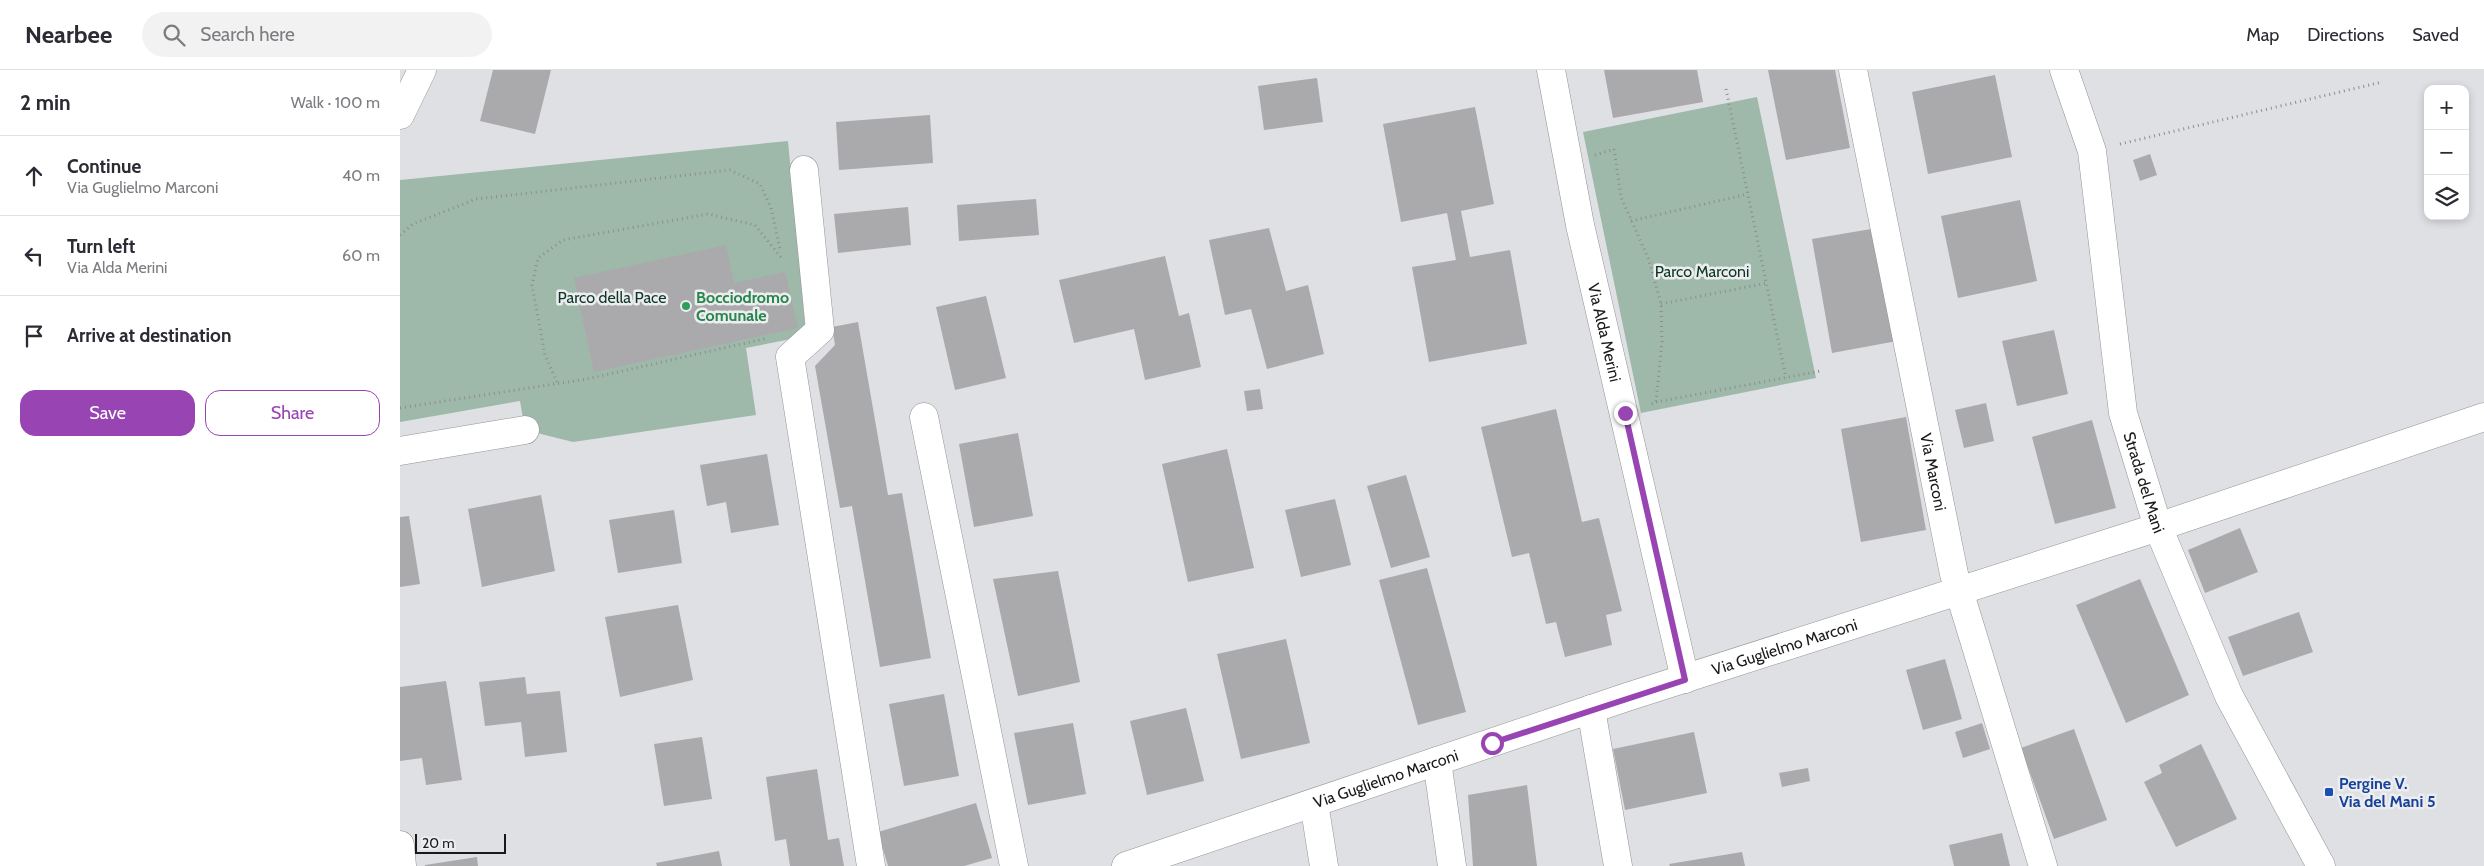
<!DOCTYPE html>
<meta charset="utf-8">
<style>
body{margin:0;font-family:Cabin,sans-serif;background:#f2f2f3;color:#2b2b33}
.controls{position:absolute;right:15px;top:15px;display:grid;overflow:hidden;border-radius:10px;box-shadow:0 2px 8px #0003}
.controls button{width:45px;height:45px;display:grid;place-items:center;padding:0;border:0;border-bottom:1px solid #e1e1e2;background:#fff;color:#2b2b33;font:25px sans-serif}
.scale{position:absolute;left:15px;bottom:12px;width:91px;box-sizing:border-box;padding-left:5px;border:2px solid #19191a;border-top:0;font-size:14px;line-height:18px;white-space:nowrap;color:#19191a;-webkit-text-stroke:4px #ededf0;paint-order:stroke}
.stop{position:absolute;width:15px;height:15px;margin:-11px;border:4px solid #9845b3;border-radius:50%;background:#fff}
.stop.end{background:#9845b3;border-color:#fff;box-shadow:0 1px 5px #0008}
.list{margin:0;padding:0;list-style:none}
h2{display:flex;justify-content:space-between;align-items:center;height:65px;margin:0;padding:0 20px;font-size:21px}
h2 small{font-size:16px;font-weight:400;color:#7c7c81}
.list li{display:grid;grid-template-columns:32px 1fr auto;gap:15px;align-items:center;box-sizing:border-box;height:80px;padding:0 20px;border-top:1px solid #e1e1e2}
.list b{display:block;font-size:19px;white-space:nowrap}
.list p{margin:0;font-size:16px;white-space:nowrap;color:#7c7c81}
.list em{font-size:16px;font-style:normal;color:#7c7c81}
.actions{display:flex;gap:10px;padding:15px 20px}
.actions a{flex:1;padding:11px 0;border:1px solid #9845b3;border-radius:15px;text-align:center;font-size:18px;color:#9845b3}
.actions .main{background:#9845b3;color:#fff}
.icon{flex:none;width:28px;height:28px;fill:none;stroke:currentColor;stroke-width:2;stroke-linecap:round;stroke-linejoin:round}
.map{position:relative;flex:none;width:2084px;height:796px;overflow:hidden}
header{display:flex;align-items:center;gap:30px;box-sizing:border-box;height:70px;padding:0 25px;background:#fff;border-bottom:1px solid #e1e1e2}
header strong{font-size:24px}
nav{display:flex;gap:28px;margin-inline-start:auto;font-size:18px}
.search{width:350px;height:45px;background:#f2f2f3;display:flex;align-items:center;gap:12px;box-sizing:border-box;padding:0 18px;border-radius:28px;color:#7c7c81;font-size:19px}
main{display:flex}
aside{flex:1;background:#fff}
.map>svg:first-child{display:block}
.green{fill:#9eb9aa}
.building{fill:#aaa9ac}
.lines{fill:none;stroke-linecap:round;stroke-linejoin:round}
.minor-casing{stroke:#929395;stroke-width:29}
.path{stroke:#8c8d8f;stroke-width:3;stroke-dasharray:1 4;stroke-linecap:butt}
.minor{stroke:#fff;stroke-width:28}
.route{stroke:#9845b3;stroke-width:6}
.leisure-dot{fill:#2e9e5b;stroke:#ededf0;stroke-width:2}
.transit-dot{fill:#1a4fb4;stroke:#ededf0;stroke-width:2}
.labels{text-anchor:middle;stroke-width:5;stroke-linejoin:round;paint-order:stroke}
.park-label{font-size:16px;fill:#0a3624;stroke:#ededf0}
.leisure-label{font-size:16px;font-weight:bold;fill:#27864d;stroke:#ededf0;text-anchor:start}
.street-label{font-size:16px;fill:#19191a;stroke:#ededf0}
.transit-label{font-size:16px;font-weight:bold;fill:#164399;stroke:#ededf0;text-anchor:start}
</style>
<header>
<strong>Nearbee</strong>
<div class="search"><svg class="icon" aria-label="search" viewBox="0 0 24 24"><circle cx="10" cy="10" r="6"/><path d="M15 15l6 6"/></svg>Search here</div>
<nav><a>Map</a><a>Directions</a><a>Saved</a></nav>
</header>
<main>
<aside>
<h2>2 min<small>Walk · 100 m</small></h2>
<ul class="list">
<li><svg class="icon" aria-label="ahead" viewBox="0 0 24 24"><path d="M12 20V5M6 11l6-6 6 6"/></svg><div><b>Continue</b><p>Via Guglielmo Marconi</p></div><em>40 m</em></li>
<li><svg class="icon" aria-label="left" viewBox="0 0 24 24"><path d="M17 20v-9H6M10 6l-5 5 5 5"/></svg><div><b>Turn left</b><p>Via Alda Merini</p></div><em>60 m</em></li>
<li><svg class="icon" aria-label="arrive" viewBox="0 0 24 24"><path d="M6 21V4h12l-3 4 3 4H6"/></svg><div><b>Arrive at destination</b></div></li>
</ul>
<div class="actions"><a class="main">Save</a><a>Share</a></div>
</aside>
<div class="map">
<svg width="2084" height="796" viewBox="0 0 2084 796">
<rect width="100%" height="100%" fill="#dfe0e3"/>
<!-- green -->
<path class="green" d="M 1357,27 L 1416,308 L 1241,343 L 1183,62 Z
M 388,71 L 406,266 L 346,278 L 356,345 L 173,372 L 125,360 L 120,331 L 0,352 L 0,110 Z"/>
<!-- building -->
<path class="building" d="M 93,0 L 151,0 L 135,64 L 80,51 Z
M 1204,0 L 1297,0 L 1303,32 L 1213,48 Z
M 1368,0 L 1435,0 L 1450,78 L 1386,90 Z
M 1595,5 L 1612,87 L 1528,104 L 1512,22 Z
M 917,8 L 923,52 L 864,60 L 858,16 Z
M 1075,37 L 1094,134 L 1061,141 L 1070,187 L 1110,180 L 1127,274 L 1029,292 L 1012,197 L 1056,190 L 1047,143 L 1001,152 L 983,54 Z
M 530,45 L 533,93 L 439,100 L 436,52 Z
M 1750,84 L 1757,105 L 1740,111 L 1733,90 Z
M 636,129 L 639,165 L 559,171 L 557,135 Z
M 1620,130 L 1637,211 L 1558,228 L 1541,146 Z
M 508,137 L 511,175 L 438,183 L 434,144 Z
M 869,158 L 886,221 L 908,215 L 924,284 L 867,299 L 851,239 L 825,245 L 809,170 Z
M 1477,158 L 1497,271 L 1432,283 L 1412,169 Z
M 326,175 L 334,213 L 385,202 L 398,258 L 194,302 L 174,208 Z
M 765,186 L 779,246 L 789,243 L 801,297 L 745,310 L 734,259 L 674,273 L 659,210 Z
M 586,226 L 606,308 L 555,320 L 536,237 Z
M 458,252 L 488,425 L 502,423 L 531,588 L 480,597 L 452,436 L 440,438 L 415,296 L 435,275 L 432,257 Z
M 1654,260 L 1668,324 L 1617,336 L 1602,271 Z
M 860,319 L 863,339 L 847,341 L 844,321 Z
M 1586,333 L 1594,371 L 1564,378 L 1555,340 Z
M 1156,339 L 1182,452 L 1199,448 L 1222,541 L 1206,545 L 1212,575 L 1165,587 L 1156,552 L 1146,554 L 1129,483 L 1112,487 L 1081,357 Z
M 1506,347 L 1526,460 L 1461,472 L 1441,359 Z
M 1692,350 L 1716,438 L 1655,454 L 1632,367 Z
M 618,363 L 633,446 L 574,457 L 559,374 Z
M 827,379 L 854,498 L 788,512 L 762,394 Z
M 367,384 L 379,455 L 331,463 L 326,432 L 307,436 L 300,395 Z
M 1006,405 L 1030,487 L 991,498 L 967,416 Z
M 141,425 L 155,501 L 82,517 L 68,439 Z
M 935,429 L 951,495 L 901,507 L 885,440 Z
M 274,440 L 282,493 L 218,503 L 209,450 Z
M 9,446 L 20,514 L 0,517 L 0,447 Z
M 1840,458 L 1858,502 L 1805,523 L 1788,480 Z
M 1027,498 L 1066,642 L 1018,655 L 979,510 Z
M 658,501 L 680,612 L 618,626 L 593,509 Z
M 1740,509 L 1789,625 L 1726,653 L 1676,535 Z
M 278,535 L 293,610 L 220,627 L 205,547 Z
M 1899,542 L 1913,582 L 1843,606 L 1828,567 Z
M 886,569 L 910,673 L 841,689 L 817,584 Z
M 1545,589 L 1562,649 L 1523,660 L 1506,600 Z
M 125,607 L 127,624 L 160,621 L 167,682 L 125,687 L 121,652 L 85,656 L 79,612 Z
M 46,611 L 62,710 L 26,715 L 22,688 L 0,691 L 0,617 Z
M 544,624 L 559,706 L 504,716 L 489,634 Z
M 786,638 L 804,711 L 747,725 L 730,651 Z
M 673,653 L 686,724 L 628,735 L 614,663 Z
M 1582,653 L 1590,679 L 1563,688 L 1555,662 Z
M 1674,659 L 1707,750 L 1654,769 L 1621,678 Z
M 1294,662 L 1307,723 L 1225,740 L 1213,679 Z
M 302,667 L 312,729 L 264,736 L 254,674 Z
M 1801,674 L 1837,749 L 1776,777 L 1744,712 L 1762,703 L 1759,695 Z
M 1408,698 L 1410,711 L 1382,717 L 1379,703 Z
M 417,699 L 428,770 L 439,768 L 444,796 L 390,796 L 386,769 L 375,771 L 366,707 Z
M 1127,715 L 1137,796 L 1073,796 L 1068,725 Z
M 576,733 L 592,788 L 564,796 L 488,796 L 478,762 Z
M 1602,763 L 1610,796 L 1554,796 L 1549,775 Z
M 319,781 L 322,796 L 257,796 L 256,793 Z
M 1342,782 L 1345,796 L 1270,796 L 1269,794 Z
M 77,787 L 78,796 L 25,796 L 25,795 Z"/>
<g class="lines">
<defs>
<g id="minor">
<path id="s1" d="M 1151,0 L 1180,155 L 1285,609"/>
<path id="s2" d="M 1453,0 L 1554,504 L 1643,796"/>
<path id="s3" d="M 1664,0 L 1692,81 L 1723,343 L 1758,457 L 1829,626 L 1921,796"/>
<path d="M 0,45 L 22,0"/>
<path d="M 404,100 L 420,260 L 390,287 L 471,796"/>
<path d="M 524,347 L 614,796"/>
<path d="M 0,381 L 125,360"/>
<path d="M 1191,639 L 1218,796"/>
<path d="M 1037,691 L 1052,796"/>
<path d="M 914,733 L 924,796"/>
<path d="M 0,775 L 2,796"/>
<path id="s4" d="M 726,796 L 1227,627 L 1743,462 L 2084,347"/>
</g>
</defs>
<!-- minor casing -->
<use href="#minor" class="minor-casing"/>
<!-- path -->
<path class="path" d="M 1326,19 L 1386,308
M 1720,74 L 1982,12
M 1195,85 L 1214,79 L 1221,127 L 1249,190 L 1261,234 L 1262,272 L 1256,332 L 1251,334
M 1231,151 L 1348,124
M 0,165 L 13,154 L 76,129 L 330,100 L 360,114 L 371,138 L 380,179
M 1261,234 L 1367,213
M 157,312 L 145,285 L 132,215 L 138,188 L 163,170 L 308,144 L 355,155 L 383,190
M 1256,332 L 1421,301
M 0,338 L 187,309 L 368,268"/>
<!-- minor -->
<use href="#minor" class="minor"/>
</g>
<g class="lines">
<!-- route -->
<path class="route" d="M 1092,673 L 1285,610 L 1225,343"/>
</g>
<!-- markers -->
<circle class="leisure-dot" cx="286" cy="236" r="5"/>
<rect class="transit-dot" x="1924" y="717" width="10" height="10" rx="2.5"/>
<g class="labels">
<!-- park labels -->
<g class="park-label">
<text x="1302" y="207">Parco Marconi</text>
<text x="212" y="233">Parco della Pace</text>
</g>
<!-- leisure labels -->
<g class="leisure-label">
<text x="296" y="233">Bocciodromo<tspan x="296" dy="18">Comunale</tspan></text>
</g>
<!-- street labels -->
<g class="street-label">
<text dy="6" stroke="none"><textPath href="#s1" startOffset="268">Via Alda Merini</textPath></text>
<text dy="6" stroke="none"><textPath href="#s2" startOffset="410">Via Marconi</textPath></text>
<text dy="6" stroke="none"><textPath href="#s3" startOffset="422">Strada del Mani</textPath></text>
<text dy="6" stroke="none"><textPath href="#s4" startOffset="694">Via Guglielmo Marconi</textPath></text>
<text dy="6" stroke="none"><textPath href="#s4" startOffset="274">Via Guglielmo Marconi</textPath></text>
</g>
<!-- transit labels -->
<g class="transit-label">
<text x="1939" y="719">Pergine V.<tspan x="1939" dy="18">Via del Mani 5</tspan></text>
</g>
</g>
</svg>
<div class="controls">
<button>+</button>
<button>−</button>
<button><svg class="icon" aria-label="layers" viewBox="0 0 24 24"><path d="M12 4l9 5-9 5-9-5zM3 14l9 5 9-5"/></svg></button>
</div>
<div class="scale">20 m</div>
<div class="stop" style="left:1092px;top:673px"></div>
<div class="stop end" style="left:1225px;top:343px"></div>
</div>
</main>
